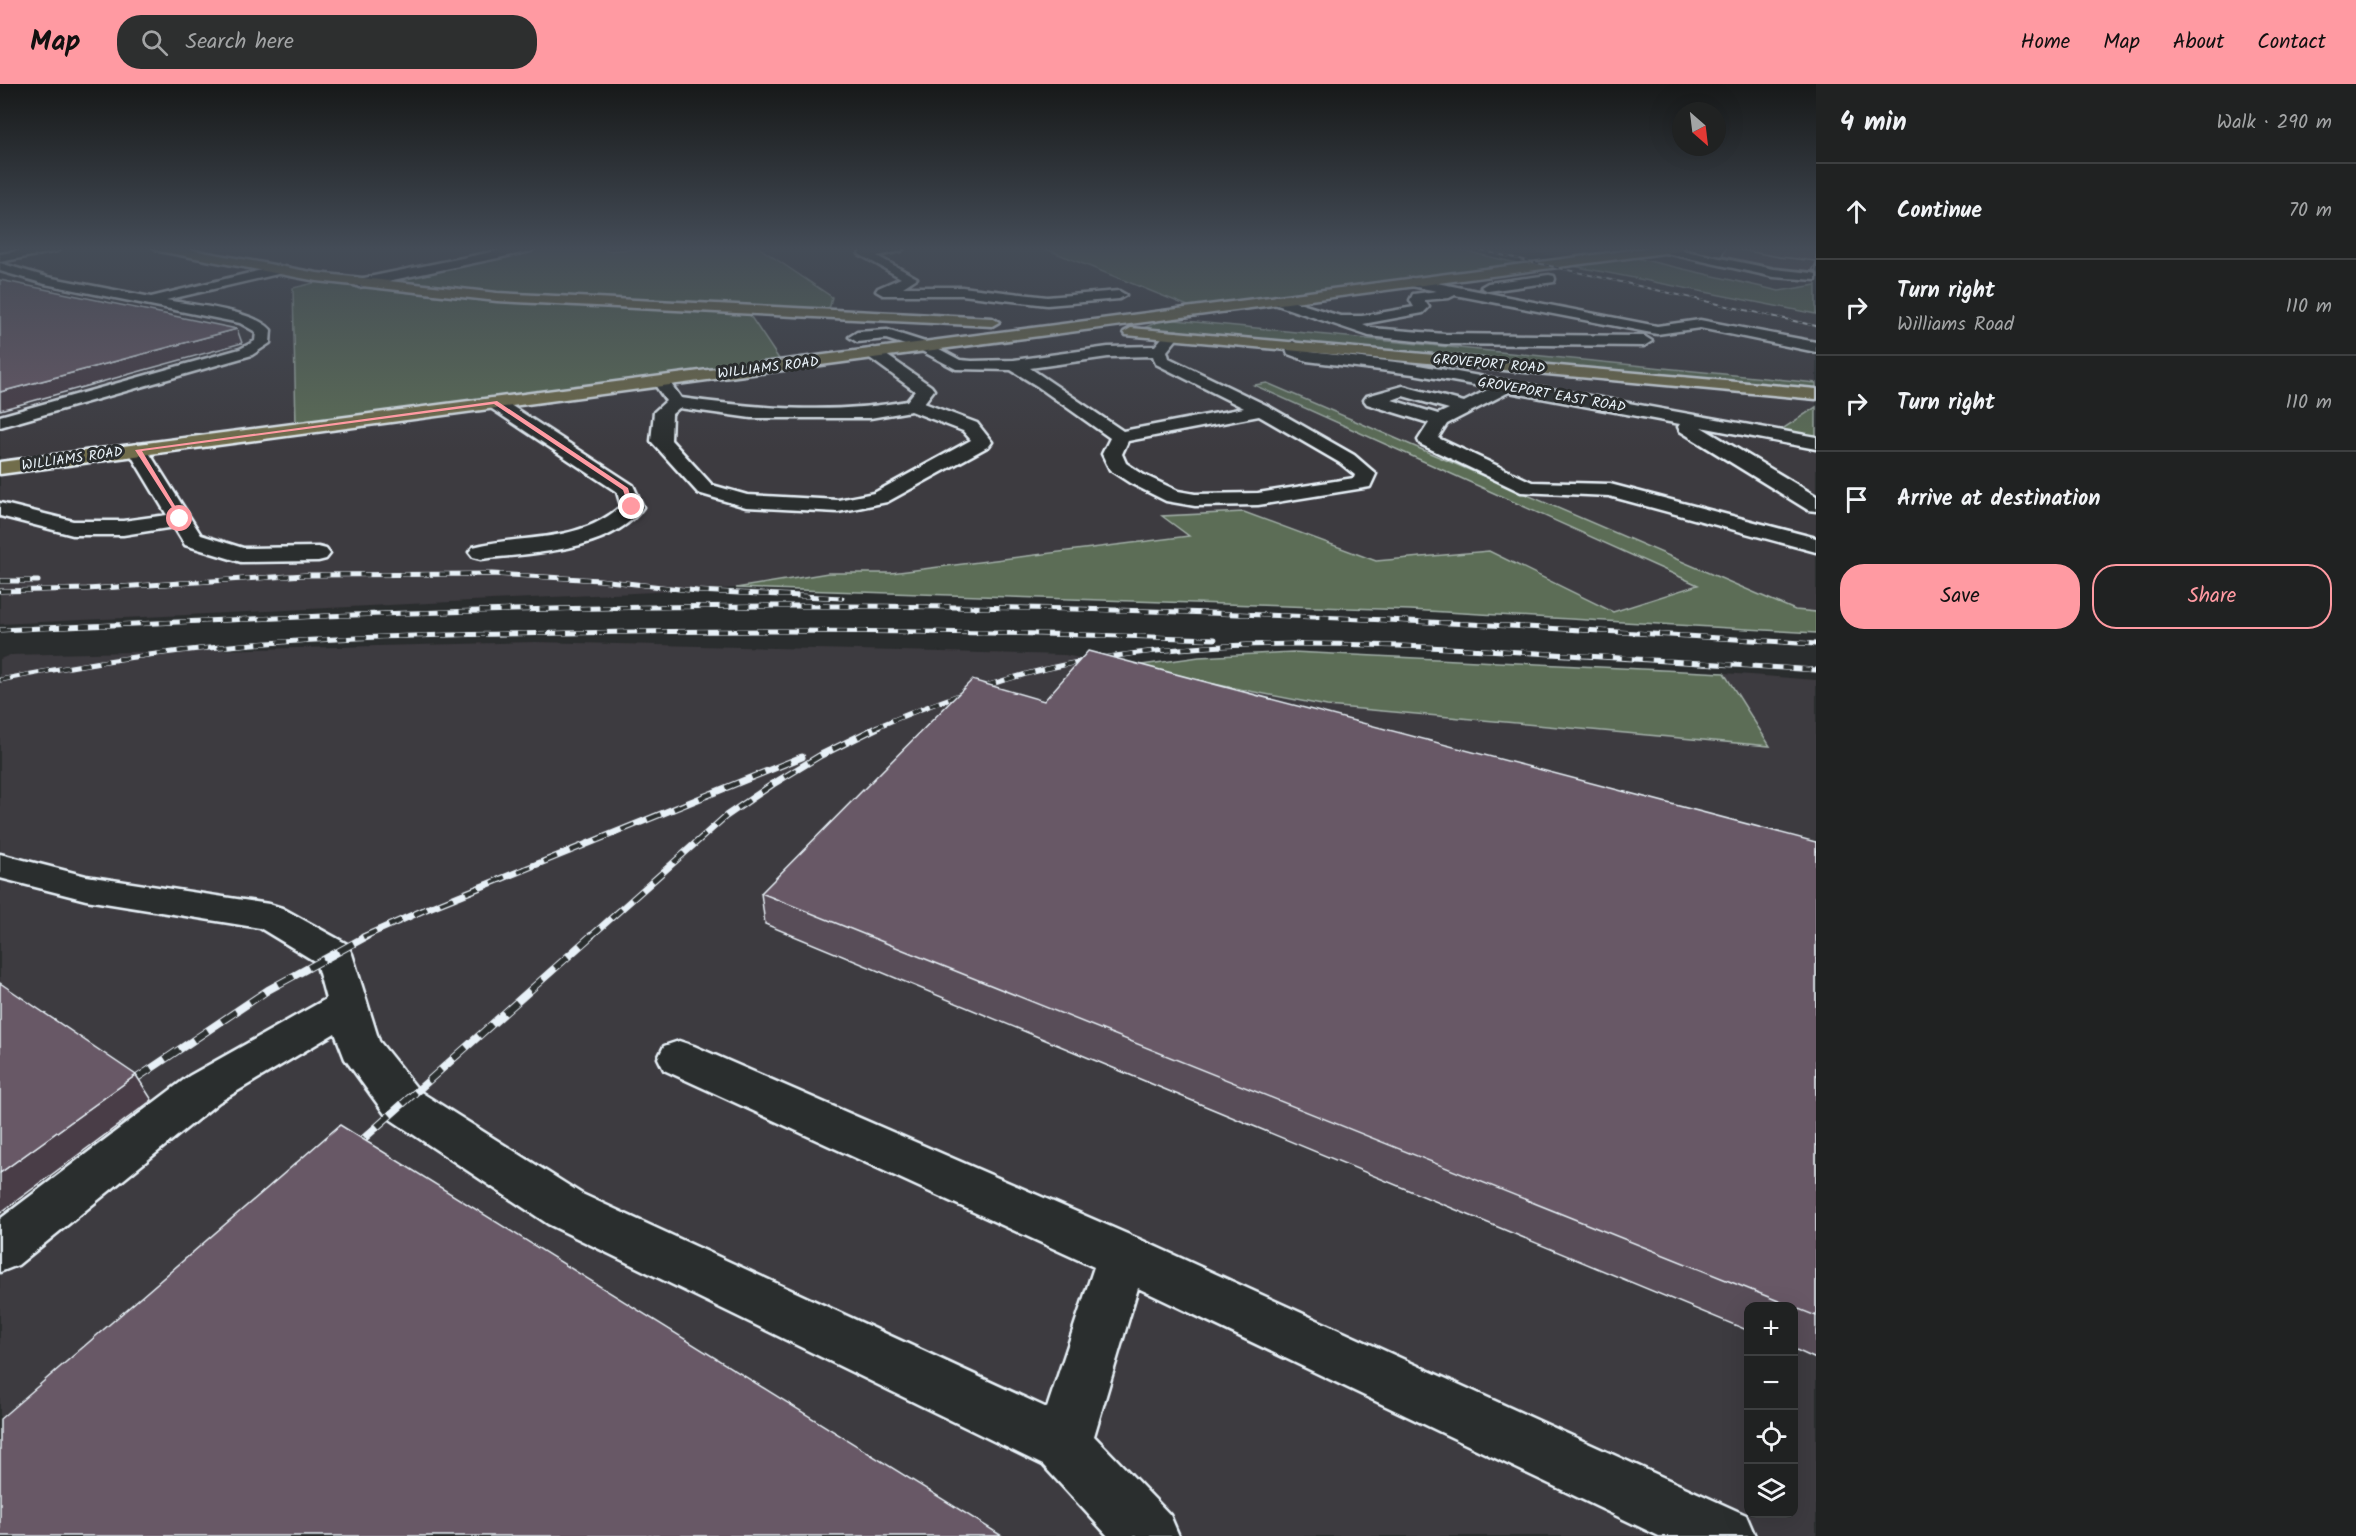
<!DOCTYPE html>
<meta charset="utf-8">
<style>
body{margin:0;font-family:Kalam,sans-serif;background:#2d2f2f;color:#f1f3f6}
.controls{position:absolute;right:18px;bottom:18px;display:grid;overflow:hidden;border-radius:12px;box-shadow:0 6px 24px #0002}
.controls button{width:54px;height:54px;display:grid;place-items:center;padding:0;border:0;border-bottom:2px solid #3d3f40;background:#202222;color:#f1f3f6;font:30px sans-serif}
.compass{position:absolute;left:1672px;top:18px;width:54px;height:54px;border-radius:50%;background:#202222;box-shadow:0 6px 24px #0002;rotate:152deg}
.stop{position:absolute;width:18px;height:18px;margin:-14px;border:4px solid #ff9aa2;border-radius:50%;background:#fff}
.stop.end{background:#ff9aa2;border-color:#fff;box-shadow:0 2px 6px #0008}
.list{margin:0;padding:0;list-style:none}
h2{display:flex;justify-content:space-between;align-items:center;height:78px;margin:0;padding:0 24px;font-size:26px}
h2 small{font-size:20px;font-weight:400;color:#a2a4a5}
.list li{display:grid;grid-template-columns:39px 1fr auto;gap:18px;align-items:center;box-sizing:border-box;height:96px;padding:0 24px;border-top:2px solid #3d3f40}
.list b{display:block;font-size:22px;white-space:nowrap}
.list p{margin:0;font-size:20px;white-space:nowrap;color:#a2a4a5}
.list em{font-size:20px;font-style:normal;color:#a2a4a5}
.actions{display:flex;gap:12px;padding:18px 24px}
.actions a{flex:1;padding:14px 0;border:2px solid #ff9aa2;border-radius:24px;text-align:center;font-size:21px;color:#ff9aa2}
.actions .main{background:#ff9aa2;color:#111}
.icon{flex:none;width:33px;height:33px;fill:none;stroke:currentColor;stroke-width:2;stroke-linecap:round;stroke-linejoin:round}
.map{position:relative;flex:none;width:1816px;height:1452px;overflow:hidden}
header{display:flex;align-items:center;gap:36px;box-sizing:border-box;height:84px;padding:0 30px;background:#ff9aa2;color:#111}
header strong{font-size:28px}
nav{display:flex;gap:33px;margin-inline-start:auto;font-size:21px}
.search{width:420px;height:54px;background:#2d2f2f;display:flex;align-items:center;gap:15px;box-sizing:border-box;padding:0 21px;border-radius:24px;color:#a2a4a5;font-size:22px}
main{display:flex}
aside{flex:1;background:#202222}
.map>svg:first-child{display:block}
.built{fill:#3d3a3f;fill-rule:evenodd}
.green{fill:#5b6d57;stroke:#a2afa8;stroke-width:1.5}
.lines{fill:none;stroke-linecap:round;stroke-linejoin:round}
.minor-casing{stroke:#e8f1f8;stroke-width:5}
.major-casing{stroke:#e8f1f8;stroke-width:5}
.minor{fill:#2a2d2e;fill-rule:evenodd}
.major{fill:#716d4b;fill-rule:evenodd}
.rail-far3-casing{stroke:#e8f1f8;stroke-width:2}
.rail-far2-casing{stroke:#e8f1f8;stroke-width:5}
.rail-far1-casing{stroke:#e8f1f8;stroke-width:7}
.rail-casing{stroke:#e8f1f8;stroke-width:8}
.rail-far3{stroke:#2a2d2e;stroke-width:1.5;stroke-dasharray:5;stroke-linecap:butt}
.rail-far2{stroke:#2a2d2e;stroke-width:4;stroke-dasharray:10;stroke-linecap:butt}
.rail-far1{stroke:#2a2d2e;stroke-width:4.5;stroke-dasharray:14;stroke-linecap:butt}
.rail{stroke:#2a2d2e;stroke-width:6;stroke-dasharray:17;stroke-linecap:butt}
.wall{fill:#594d58;stroke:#e8f1f8;stroke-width:1.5}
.shaded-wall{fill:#493e47;stroke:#e8f1f8;stroke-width:1.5}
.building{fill:#685966;stroke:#e8f1f8;stroke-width:1.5}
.route{fill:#ff9aa2}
.labels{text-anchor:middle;stroke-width:6;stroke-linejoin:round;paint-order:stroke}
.far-street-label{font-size:14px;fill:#e8f1f8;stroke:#2a2d2e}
</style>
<header>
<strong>Map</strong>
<div class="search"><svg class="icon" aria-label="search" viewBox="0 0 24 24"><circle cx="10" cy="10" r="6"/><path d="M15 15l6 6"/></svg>Search here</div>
<nav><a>Home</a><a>Map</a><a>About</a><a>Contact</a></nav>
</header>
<main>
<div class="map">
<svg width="1816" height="1452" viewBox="0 0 1816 1452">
<rect width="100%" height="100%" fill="#2a2d2e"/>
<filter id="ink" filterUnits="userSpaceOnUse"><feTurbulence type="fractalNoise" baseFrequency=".0167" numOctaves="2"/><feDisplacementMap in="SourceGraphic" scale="12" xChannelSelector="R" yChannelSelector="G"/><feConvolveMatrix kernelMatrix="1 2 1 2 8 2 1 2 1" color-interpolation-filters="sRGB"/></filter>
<g filter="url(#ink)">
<!-- built -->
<path class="built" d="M 0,163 L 1041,163 L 1193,224 L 1563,180 L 1816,230 L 1816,299 L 1811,299 L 1165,235 L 1143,245 L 1816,306 L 1816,323 L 1777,348 L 1816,366 L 1816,528 L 1795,526 L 1267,299 L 1255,301 L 1699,501 L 1613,528 L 1489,467 L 1376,477 L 1244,428 L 1163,432 L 1190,452 L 891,489 L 828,489 L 736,504 L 0,540 Z
M 1510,163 L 1694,163 L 1816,189 L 1816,201 L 1779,207 L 1627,172 L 1580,178 Z
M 536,558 L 1065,571 L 1327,622 L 1769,662 L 1724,589 L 1816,596 L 1816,1452 L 0,1452 L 0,575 L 10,571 ZM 1748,1222 L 1794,1222 L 1794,1430 L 1748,1430 Z"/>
<!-- green -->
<path class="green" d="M 547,163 L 601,163 L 607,167 L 665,163 L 758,163 L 832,213 L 830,222 L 825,227 L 494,210 L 393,198 L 396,194 Z
M 1041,163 L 1448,163 L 1525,181 L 1193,224 Z
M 1627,172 L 1779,207 L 1816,201 L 1816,230 L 1563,180 Z
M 322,197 C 464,217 606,224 749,230 L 781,278 L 296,342 L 293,204 Z
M 1165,235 L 1816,299 L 1816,306 L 1141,245 Z
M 1267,299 L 1795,526 L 1816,528 L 1816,549 L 1410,526 L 736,504 L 828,489 L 891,489 L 1189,452 L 1162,432 L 1244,428 L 1376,477 L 1489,467 L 1613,528 L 1698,501 L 1254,301 Z
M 1816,323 L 1816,356 L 1776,349 Z
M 1293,568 L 1724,589 L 1770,662 L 1327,622 L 1127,583 L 1199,573 Z"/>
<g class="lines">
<defs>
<path id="minor" d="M 41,163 L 63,163 L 57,167 L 0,178 L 0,170 Z
M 516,163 L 537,163 L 531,167 L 359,203 L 352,199 L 359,195 Z
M 886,163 L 901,163 L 903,165 L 901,167 L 877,172 L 917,194 L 903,203 L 962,203 L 1047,213 L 1119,207 L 1126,211 L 1119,215 L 1047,221 L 962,211 L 883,211 L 876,207 L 878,204 L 901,194 L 859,170 L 861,167 Z
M 1657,163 L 1666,163 L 1774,185 L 1812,189 L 1816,190 L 1816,196 L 1774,193 L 1657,167 Z
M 0,179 L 47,193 L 151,213 L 278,182 L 284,186 L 282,189 L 166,216 C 192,221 254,226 271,246 L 270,259 L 252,271 L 0,343 L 0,332 L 240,265 L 255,257 L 256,248 L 240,239 L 45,200 L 0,187 Z
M 1549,191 L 1554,192 L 1555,195 L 1554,198 L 1488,207 L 1481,203 L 1488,199 Z
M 1411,194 L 1657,242 L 1700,236 L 1816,258 L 1816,268 L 1700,244 L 1657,250 L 1455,211 L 1449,214 L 1424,216 L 1429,223 L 1423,229 L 1363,240 L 1372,244 L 1445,250 L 1644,252 L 1652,257 L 1644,262 L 1445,260 L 1369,252 L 1271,219 L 1269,216 L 1276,212 L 1340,232 L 1362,232 L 1414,223 L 1410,216 L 1413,210 L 1437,207 L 1406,201 L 1404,198 Z
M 887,246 L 928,259 L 960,276 L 972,277 L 1014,276 L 1108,263 L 1155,262 L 1167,248 L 1177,248 L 1180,251 L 1167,267 L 1169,274 L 1268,322 L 1354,371 L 1376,390 L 1370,403 L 1258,421 L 1195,422 L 1166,417 L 1130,399 L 1110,386 L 1102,370 L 1110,354 L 1037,302 L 1011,286 L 956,285 L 918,265 L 886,255 L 857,258 L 849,253 L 857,248 ZM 1153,272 L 1156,280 L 1244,324 L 1123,347 L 1030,284 L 1108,273 ZM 1259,332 L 1340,379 L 1355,391 L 1354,394 L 1258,409 L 1195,410 L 1178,407 L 1144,391 L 1126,379 L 1122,370 L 1128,357 Z
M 1293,257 L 1310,268 L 1413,280 L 1816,353 L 1816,365 L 1701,343 L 1816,412 L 1816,427 L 1808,426 L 1680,347 L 1678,343 L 1680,340 L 1509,308 L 1447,340 L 1438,354 L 1532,398 L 1610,400 L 1816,454 L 1816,468 L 1609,412 L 1521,408 L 1420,360 L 1418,356 L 1429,339 L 1367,320 L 1364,316 L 1367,312 L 1403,302 L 1464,318 L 1491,304 L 1413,290 L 1307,277 L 1288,270 L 1285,262 ZM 1403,312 L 1449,325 L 1438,330 L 1392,316 Z
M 873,264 L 879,266 L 931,302 L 934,306 L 924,319 L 977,339 L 992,358 L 989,362 L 887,418 L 838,428 L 746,423 L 698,409 L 651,357 L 654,328 L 666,317 L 655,301 L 657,297 L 669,297 L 681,314 C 755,324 832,331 907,317 L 915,307 L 867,272 L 865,269 L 867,266 ZM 679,324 L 751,334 L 870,334 L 911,327 L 963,347 L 971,356 L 874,409 L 838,416 L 747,411 L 712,401 L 671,356 L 672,330 Z
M 495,314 L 501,315 L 633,401 L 643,423 C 612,468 531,469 481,475 L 473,473 L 469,468 L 473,463 C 524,450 579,460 621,422 L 617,408 L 489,323 L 486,319 L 489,315 Z
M 138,360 L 145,362 L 201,451 L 243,464 L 318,463 L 326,465 L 330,470 L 326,475 L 318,477 L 241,478 L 185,461 L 174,443 L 123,451 L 73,451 L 0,432 L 0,419 L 73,437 L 123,437 L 167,431 L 128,366 L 131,362 Z
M 0,770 L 86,792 L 269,820 L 282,824 L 347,860 L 352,870 L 379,957 L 419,1007 L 582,1110 L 1047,1324 L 1094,1183 L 664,986 L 658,974 L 664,962 L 679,957 L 694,962 L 1141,1156 L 1746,1431 L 1755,1452 L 1659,1452 L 1138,1204 L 1094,1352 L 1170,1431 L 1179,1452 L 1108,1452 L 1043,1381 L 548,1140 L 387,1033 L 345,975 L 335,949 L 219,1018 L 18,1181 L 0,1188 L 0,1135 L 189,992 L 326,915 L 316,878 L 260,844 L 86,816 L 0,794 Z"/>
<path id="major" d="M 153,163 L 176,163 L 317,189 L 497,209 L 992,234 L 999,238 L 992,242 L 497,217 L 317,197 L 159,167 Z
M 1655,163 L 1685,163 L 1679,167 L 0,390 L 0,378 Z
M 1131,244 L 1816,305 L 1816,315 L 1126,251 L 1124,248 Z"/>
</defs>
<!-- minor casing -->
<use href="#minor" class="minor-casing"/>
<!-- major casing -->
<use href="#major" class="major-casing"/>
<!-- minor -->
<use href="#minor" class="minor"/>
<!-- major -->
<use href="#major" class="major"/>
<defs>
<path id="rail-far3" d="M 1466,163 L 1816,242"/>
<path id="rail-far2" d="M 0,497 L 38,497
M 0,507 L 87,505 L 305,491 L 492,490 L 600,496 L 697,507 L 842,514
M 0,546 C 280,533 559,521 840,522 C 1166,523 1491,539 1816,560
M 0,596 C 66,583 132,572 199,565 C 321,552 444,551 566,549 C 783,545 999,547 1215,555
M 874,644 C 943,615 1014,589 1089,576 C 1220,554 1353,559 1486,566 C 1596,572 1706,579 1816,586"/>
<path id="rail-far1" d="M 363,853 L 424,826 L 802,673
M 590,853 L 726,732 L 773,700 L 821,671 L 878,643"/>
<path id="rail" d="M 137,994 L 268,906 L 367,852
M 352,1065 L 591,852"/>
</defs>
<!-- rail-far3 casing -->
<use href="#rail-far3" class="rail-far3-casing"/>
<!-- rail-far2 casing -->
<use href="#rail-far2" class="rail-far2-casing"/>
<!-- rail-far1 casing -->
<use href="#rail-far1" class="rail-far1-casing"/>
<!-- rail casing -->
<use href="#rail" class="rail-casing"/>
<!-- rail-far3 -->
<use href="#rail-far3" class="rail-far3"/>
<!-- rail-far2 -->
<use href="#rail-far2" class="rail-far2"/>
<!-- rail-far1 -->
<use href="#rail-far1" class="rail-far1"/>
<!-- rail -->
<use href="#rail" class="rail"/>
</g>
<!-- wall -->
<path class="wall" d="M 1726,163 L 1816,163 L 1816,186 L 1812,187 L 1774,183 L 1722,172 Z
M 1816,758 L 1816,1275 L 1794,1265 L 1794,1222 L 1749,1222 L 1749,1247 L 765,840 L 761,809 Z"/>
<!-- shaded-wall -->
<path class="shaded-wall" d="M 1816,179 L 1816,186 L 1812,187 Z
M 237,245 L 242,259 L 0,326 L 0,308 Z
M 136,991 L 152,1016 L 0,1129 L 0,1089 Z"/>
<!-- building -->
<path class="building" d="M 1726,163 L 1816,163 L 1816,177 L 1779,173 Z
M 0,196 L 237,245 L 0,308 Z
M 1088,567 L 1816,758 L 1816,1232 L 761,809 L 972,596 L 1044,617 Z
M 0,899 L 136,991 L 0,1089 Z
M 340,1041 L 1002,1452 L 0,1452 L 0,1335 Z"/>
</g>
<!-- sky -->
<linearGradient id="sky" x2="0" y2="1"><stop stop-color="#171919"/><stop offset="0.45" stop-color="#444c57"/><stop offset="1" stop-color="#444c57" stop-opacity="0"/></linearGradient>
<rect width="1816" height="366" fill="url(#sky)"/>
<!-- route -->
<path class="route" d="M 497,317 L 628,404 L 634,425 L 629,423 L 623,406 L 494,320 L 142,367 L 183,435 L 180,436 L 135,366 Z"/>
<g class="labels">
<!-- far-street labels -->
<g class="far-street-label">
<text transform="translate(1489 279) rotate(5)" y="5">GROVEPORT ROAD</text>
<text transform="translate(768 283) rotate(-7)" y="5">WILLIAMS ROAD</text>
<text transform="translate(1552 310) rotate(10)" y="5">GROVEPORT EAST ROAD</text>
<text transform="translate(72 374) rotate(-8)" y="5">WILLIAMS ROAD</text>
</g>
</g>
</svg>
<div class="controls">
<button>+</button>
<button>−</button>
<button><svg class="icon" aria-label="locate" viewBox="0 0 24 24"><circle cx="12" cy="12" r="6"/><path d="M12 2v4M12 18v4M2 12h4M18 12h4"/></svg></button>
<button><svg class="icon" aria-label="layers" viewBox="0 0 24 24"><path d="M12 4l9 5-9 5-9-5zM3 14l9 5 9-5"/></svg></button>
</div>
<svg class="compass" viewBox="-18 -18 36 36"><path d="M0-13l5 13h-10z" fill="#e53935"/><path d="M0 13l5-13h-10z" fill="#a2a4a5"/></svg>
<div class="stop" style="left:180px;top:435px"></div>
<div class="stop end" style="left:632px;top:423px"></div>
</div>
<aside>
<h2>4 min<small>Walk · 290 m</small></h2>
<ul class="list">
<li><svg class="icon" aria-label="ahead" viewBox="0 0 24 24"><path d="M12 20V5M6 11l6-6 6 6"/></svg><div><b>Continue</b></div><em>70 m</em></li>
<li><svg class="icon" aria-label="right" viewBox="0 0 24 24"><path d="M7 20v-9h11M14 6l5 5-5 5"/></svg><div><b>Turn right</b><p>Williams Road</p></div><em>110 m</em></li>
<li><svg class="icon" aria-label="right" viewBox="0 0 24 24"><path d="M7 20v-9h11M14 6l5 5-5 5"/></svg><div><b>Turn right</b></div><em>110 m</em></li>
<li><svg class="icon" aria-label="arrive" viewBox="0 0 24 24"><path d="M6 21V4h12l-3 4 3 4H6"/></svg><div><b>Arrive at destination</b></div></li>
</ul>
<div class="actions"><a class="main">Save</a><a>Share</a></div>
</aside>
</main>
